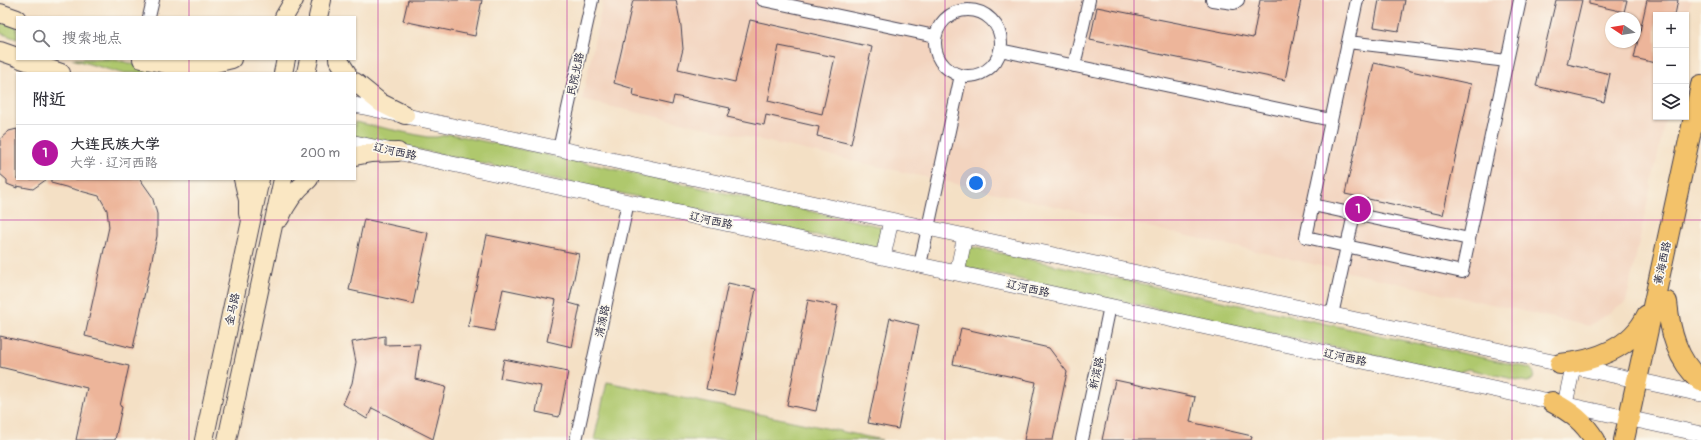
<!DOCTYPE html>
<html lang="zh">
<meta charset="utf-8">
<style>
body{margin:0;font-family:Pangolin,"LXGW WenKai TC",sans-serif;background:#f7f7f7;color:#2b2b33}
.controls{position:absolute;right:12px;top:12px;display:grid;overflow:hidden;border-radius:0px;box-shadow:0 1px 3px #0004}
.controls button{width:36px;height:36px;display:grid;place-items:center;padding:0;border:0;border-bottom:1px solid #e1e1e2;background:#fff;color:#2b2b33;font:20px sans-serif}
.compass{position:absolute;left:1605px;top:12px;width:36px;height:36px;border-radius:50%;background:#fff;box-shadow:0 1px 3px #0004;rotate:282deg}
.you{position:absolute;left:976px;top:183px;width:14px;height:14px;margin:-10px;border:3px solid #fff;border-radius:50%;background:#1a73e8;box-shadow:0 0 0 6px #1a73e833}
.badge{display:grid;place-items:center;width:26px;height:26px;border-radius:50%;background:#b5179e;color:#fff;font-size:13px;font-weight:700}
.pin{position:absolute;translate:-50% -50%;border:2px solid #fff;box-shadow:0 1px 4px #0006}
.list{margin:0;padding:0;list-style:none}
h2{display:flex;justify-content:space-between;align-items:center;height:52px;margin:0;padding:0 16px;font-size:17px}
h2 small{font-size:13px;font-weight:400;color:#7c7c81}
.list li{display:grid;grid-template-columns:26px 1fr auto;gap:12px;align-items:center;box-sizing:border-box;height:56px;padding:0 16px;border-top:1px solid #e1e1e2}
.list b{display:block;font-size:15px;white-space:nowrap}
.list p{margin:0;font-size:13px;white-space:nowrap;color:#7c7c81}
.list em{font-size:13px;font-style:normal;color:#7c7c81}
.icon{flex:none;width:22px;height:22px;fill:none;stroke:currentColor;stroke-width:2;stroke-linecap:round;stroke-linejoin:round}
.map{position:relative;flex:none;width:1701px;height:440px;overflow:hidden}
.search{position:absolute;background:#fff;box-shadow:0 1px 3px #0004;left:16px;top:16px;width:340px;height:44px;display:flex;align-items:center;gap:10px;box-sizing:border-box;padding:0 14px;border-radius:0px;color:#7c7c81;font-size:15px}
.panel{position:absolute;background:#fff;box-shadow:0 1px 3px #0004;left:16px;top:72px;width:340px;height:108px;border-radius:0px}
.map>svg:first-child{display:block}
.built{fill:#f3d4bf;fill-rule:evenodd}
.green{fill:#afc86d;stroke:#687554}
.building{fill:#edb59a;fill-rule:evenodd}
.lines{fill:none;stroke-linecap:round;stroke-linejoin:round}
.minor-casing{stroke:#423e50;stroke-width:14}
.tertiary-casing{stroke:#423e50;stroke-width:16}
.secondary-casing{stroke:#423e50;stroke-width:20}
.primary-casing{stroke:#423e50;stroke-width:22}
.minor{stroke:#fff;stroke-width:12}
.tertiary{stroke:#fff;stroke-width:15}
.secondary{stroke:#fae7c3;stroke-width:18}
.primary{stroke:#f3c26a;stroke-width:20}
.grid{fill:none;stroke:#b5179e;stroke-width:1;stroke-opacity:0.55}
.labels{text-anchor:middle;stroke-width:3.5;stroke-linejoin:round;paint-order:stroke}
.street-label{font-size:11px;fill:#22223b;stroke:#fbf7ec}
</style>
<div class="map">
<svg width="1701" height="440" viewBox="0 0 1701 440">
<rect width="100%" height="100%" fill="#fbf7ec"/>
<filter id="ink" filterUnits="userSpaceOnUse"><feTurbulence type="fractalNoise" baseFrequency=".025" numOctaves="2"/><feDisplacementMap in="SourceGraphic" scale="8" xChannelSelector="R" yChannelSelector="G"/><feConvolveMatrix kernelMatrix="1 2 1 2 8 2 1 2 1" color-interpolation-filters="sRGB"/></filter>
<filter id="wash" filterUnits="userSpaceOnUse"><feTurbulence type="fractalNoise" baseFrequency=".012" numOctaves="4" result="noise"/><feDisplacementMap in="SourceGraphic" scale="16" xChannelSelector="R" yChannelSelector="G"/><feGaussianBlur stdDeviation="0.9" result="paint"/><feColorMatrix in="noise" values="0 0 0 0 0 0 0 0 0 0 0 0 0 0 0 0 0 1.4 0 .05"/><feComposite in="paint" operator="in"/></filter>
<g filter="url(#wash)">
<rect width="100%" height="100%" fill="#f4e0c5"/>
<!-- built -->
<path class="built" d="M 603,0 L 1691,0 L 1686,24 L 1686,15 L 1656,15 L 1656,117 L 1666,117 L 1626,302 L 1589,326 L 582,100 ZM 1611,18 L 1635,18 L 1635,42 L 1611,42 Z"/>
<!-- green -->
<path class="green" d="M 0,21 L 17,27 L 17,39 L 0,33 Z
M 72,59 L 113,59 L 170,73 L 121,73 Z
M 355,122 L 427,137 L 437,137 L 450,134 L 879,226 L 885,234 L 883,242 L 875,248 L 355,136 Z
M 972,247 L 1530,368 L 1534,373 L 1533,379 L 1527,382 L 1468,369 L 1455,373 L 967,268 L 963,260 L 964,251 Z
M 607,382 L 882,440 L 594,440 Z"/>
<g id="blocks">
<!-- building -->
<path class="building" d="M 408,0 L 482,0 L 475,36 L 403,21 Z
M 633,0 L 676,0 L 681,26 L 683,49 L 678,69 L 735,82 L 750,20 L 872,47 L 851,144 L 817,136 L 819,127 L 766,115 L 764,125 L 727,117 L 730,108 L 674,96 L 672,105 L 633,96 L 634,89 L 614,83 ZM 779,46 L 835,57 L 822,114 L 768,101 Z
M 1260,0 L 1301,0 L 1285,80 L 1090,40 L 1097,7 L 1253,38 Z
M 1379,0 L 1405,0 L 1399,31 L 1374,27 Z
M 1556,0 L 1582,0 L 1567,64 L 1610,74 L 1604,102 L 1536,86 Z
M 1589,0 L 1627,0 L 1624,12 L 1589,4 Z
M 1647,0 L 1678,0 L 1675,15 L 1656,15 L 1656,63 L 1634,58 Z
M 1374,63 L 1471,84 L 1443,215 L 1345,194 Z
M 17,129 L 17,179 L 47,179 L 33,189 L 17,186 L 17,188 L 7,184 L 7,180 L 0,174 L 0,139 L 9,131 Z
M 51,179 L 140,179 L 152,196 L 157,214 L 157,236 L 133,348 L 85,336 L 109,227 L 107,210 L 99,196 L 51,183 Z
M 364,219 L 428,233 L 413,304 L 349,290 Z
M 487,235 L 579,254 L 569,303 L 580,306 L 572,347 L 547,341 L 556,300 L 503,289 L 494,331 L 468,326 Z
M 728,283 L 756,289 L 734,395 L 706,389 Z
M 808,300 L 838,306 L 816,411 L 787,405 Z
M 890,318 L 919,325 L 898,429 L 868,423 Z
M 961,328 L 1049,348 L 1067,372 L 1053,440 L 1024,440 L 1036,382 L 953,364 Z
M 0,336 L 129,366 L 120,406 L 122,407 L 115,440 L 76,440 L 87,388 L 0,367 Z
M 385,336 L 385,345 L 420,344 L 415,379 L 446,387 L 433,439 L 372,408 L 367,419 L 343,404 L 352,383 L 356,362 L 352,342 Z
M 504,359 L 568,372 L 559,417 L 536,412 L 541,386 L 500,378 Z
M 1115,380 L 1195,397 L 1190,422 L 1252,436 L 1251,440 L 1102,440 Z"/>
</g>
</g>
<g filter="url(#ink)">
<use href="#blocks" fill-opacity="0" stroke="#423e50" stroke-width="1"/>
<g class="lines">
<defs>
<path id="minor" d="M 763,0 L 935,36
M 1212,0 L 1234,3 L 1238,0
M 1357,0 L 1306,237 L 1462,272 L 1520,0
M935 43a33 33 0 1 1 66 0a33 33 0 1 1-66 0Z
M 149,17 L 153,0
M 1348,42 L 1507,61
M 1000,50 L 1331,120
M 1074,66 L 1089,0
M 559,149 L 592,0
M 1313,205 L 1469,239
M 920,265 L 961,75
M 1332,315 L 1354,214
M 576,440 L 628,202
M 1082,440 L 1110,306"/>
<path id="tertiary" d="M 355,105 L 1701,394
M 355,143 L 1701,434
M 883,257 L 891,220
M 957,273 L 965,236
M 1565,404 L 1573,367"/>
<path id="secondary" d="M 0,13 L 17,19
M 284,17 L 294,0
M 318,17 L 322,0
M 0,51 L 17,57
M 21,59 L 61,73
M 142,59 L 208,73
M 338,59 L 347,73
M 191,66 L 207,65 L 232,59
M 283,73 L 286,59
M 306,73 L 309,59
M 355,82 L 381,103 L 405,115
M 355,156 L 371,153 L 398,152
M 243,179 L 248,200 L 248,214
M 280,218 C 286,203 297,189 309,179
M 204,440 L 260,179
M 227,440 L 283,179"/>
<path id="primary" d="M 1667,302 C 1670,331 1677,361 1701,381
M 1560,364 C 1595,361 1632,348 1647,315
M 1552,402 C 1571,412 1584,422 1595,440
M 1624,440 L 1701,85"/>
</defs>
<!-- minor casing -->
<use href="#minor" class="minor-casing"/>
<!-- tertiary casing -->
<use href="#tertiary" class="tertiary-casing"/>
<!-- secondary casing -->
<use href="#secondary" class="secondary-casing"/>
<!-- primary casing -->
<use href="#primary" class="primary-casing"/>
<!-- minor -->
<use href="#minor" class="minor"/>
<!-- tertiary -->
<use href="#tertiary" class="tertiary"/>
<!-- secondary -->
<use href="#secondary" class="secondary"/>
<!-- primary -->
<use href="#primary" class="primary"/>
</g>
</g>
<!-- grid -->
<path class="grid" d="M 189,0 L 189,17M 378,0 L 378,440M 567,0 L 567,440M 756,0 L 756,440M 945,0 L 945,440M 1134,0 L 1134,440M 1323,0 L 1323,440M 1512,0 L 1512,440M 189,59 L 189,73M 189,179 L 189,440M 0,220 L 1701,220"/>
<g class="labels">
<!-- street labels -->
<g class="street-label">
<text transform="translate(575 74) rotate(-78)" y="4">民院北路</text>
<text transform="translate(395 151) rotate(12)" y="4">辽河西路</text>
<text transform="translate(711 220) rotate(12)" y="4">辽河西路</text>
<text transform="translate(1662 263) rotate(-78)" y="4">黄海西路</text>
<text transform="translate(1028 288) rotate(12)" y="4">辽河西路</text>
<text transform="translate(232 309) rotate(-78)" y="4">金马路</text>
<text transform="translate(602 321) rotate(-78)" y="4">清源路</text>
<text transform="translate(1345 357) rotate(12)" y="4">辽河西路</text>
<text transform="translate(1096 373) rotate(-78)" y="4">新滨路</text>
</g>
</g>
</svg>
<div class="controls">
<button>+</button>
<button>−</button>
<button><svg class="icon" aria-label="layers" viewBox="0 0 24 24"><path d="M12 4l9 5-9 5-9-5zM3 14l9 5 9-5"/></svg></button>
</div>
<svg class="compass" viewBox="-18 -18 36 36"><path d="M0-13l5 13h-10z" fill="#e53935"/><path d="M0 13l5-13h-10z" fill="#7c7c81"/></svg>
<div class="you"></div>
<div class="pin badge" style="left:1358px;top:209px">1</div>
<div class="search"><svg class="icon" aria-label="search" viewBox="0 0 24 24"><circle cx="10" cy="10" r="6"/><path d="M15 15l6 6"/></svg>搜索地点</div>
<section class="panel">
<h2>附近<small></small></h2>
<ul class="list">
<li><span class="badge">1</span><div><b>大连民族大学</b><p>大学 · 辽河西路</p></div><em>200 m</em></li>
</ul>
</section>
</div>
